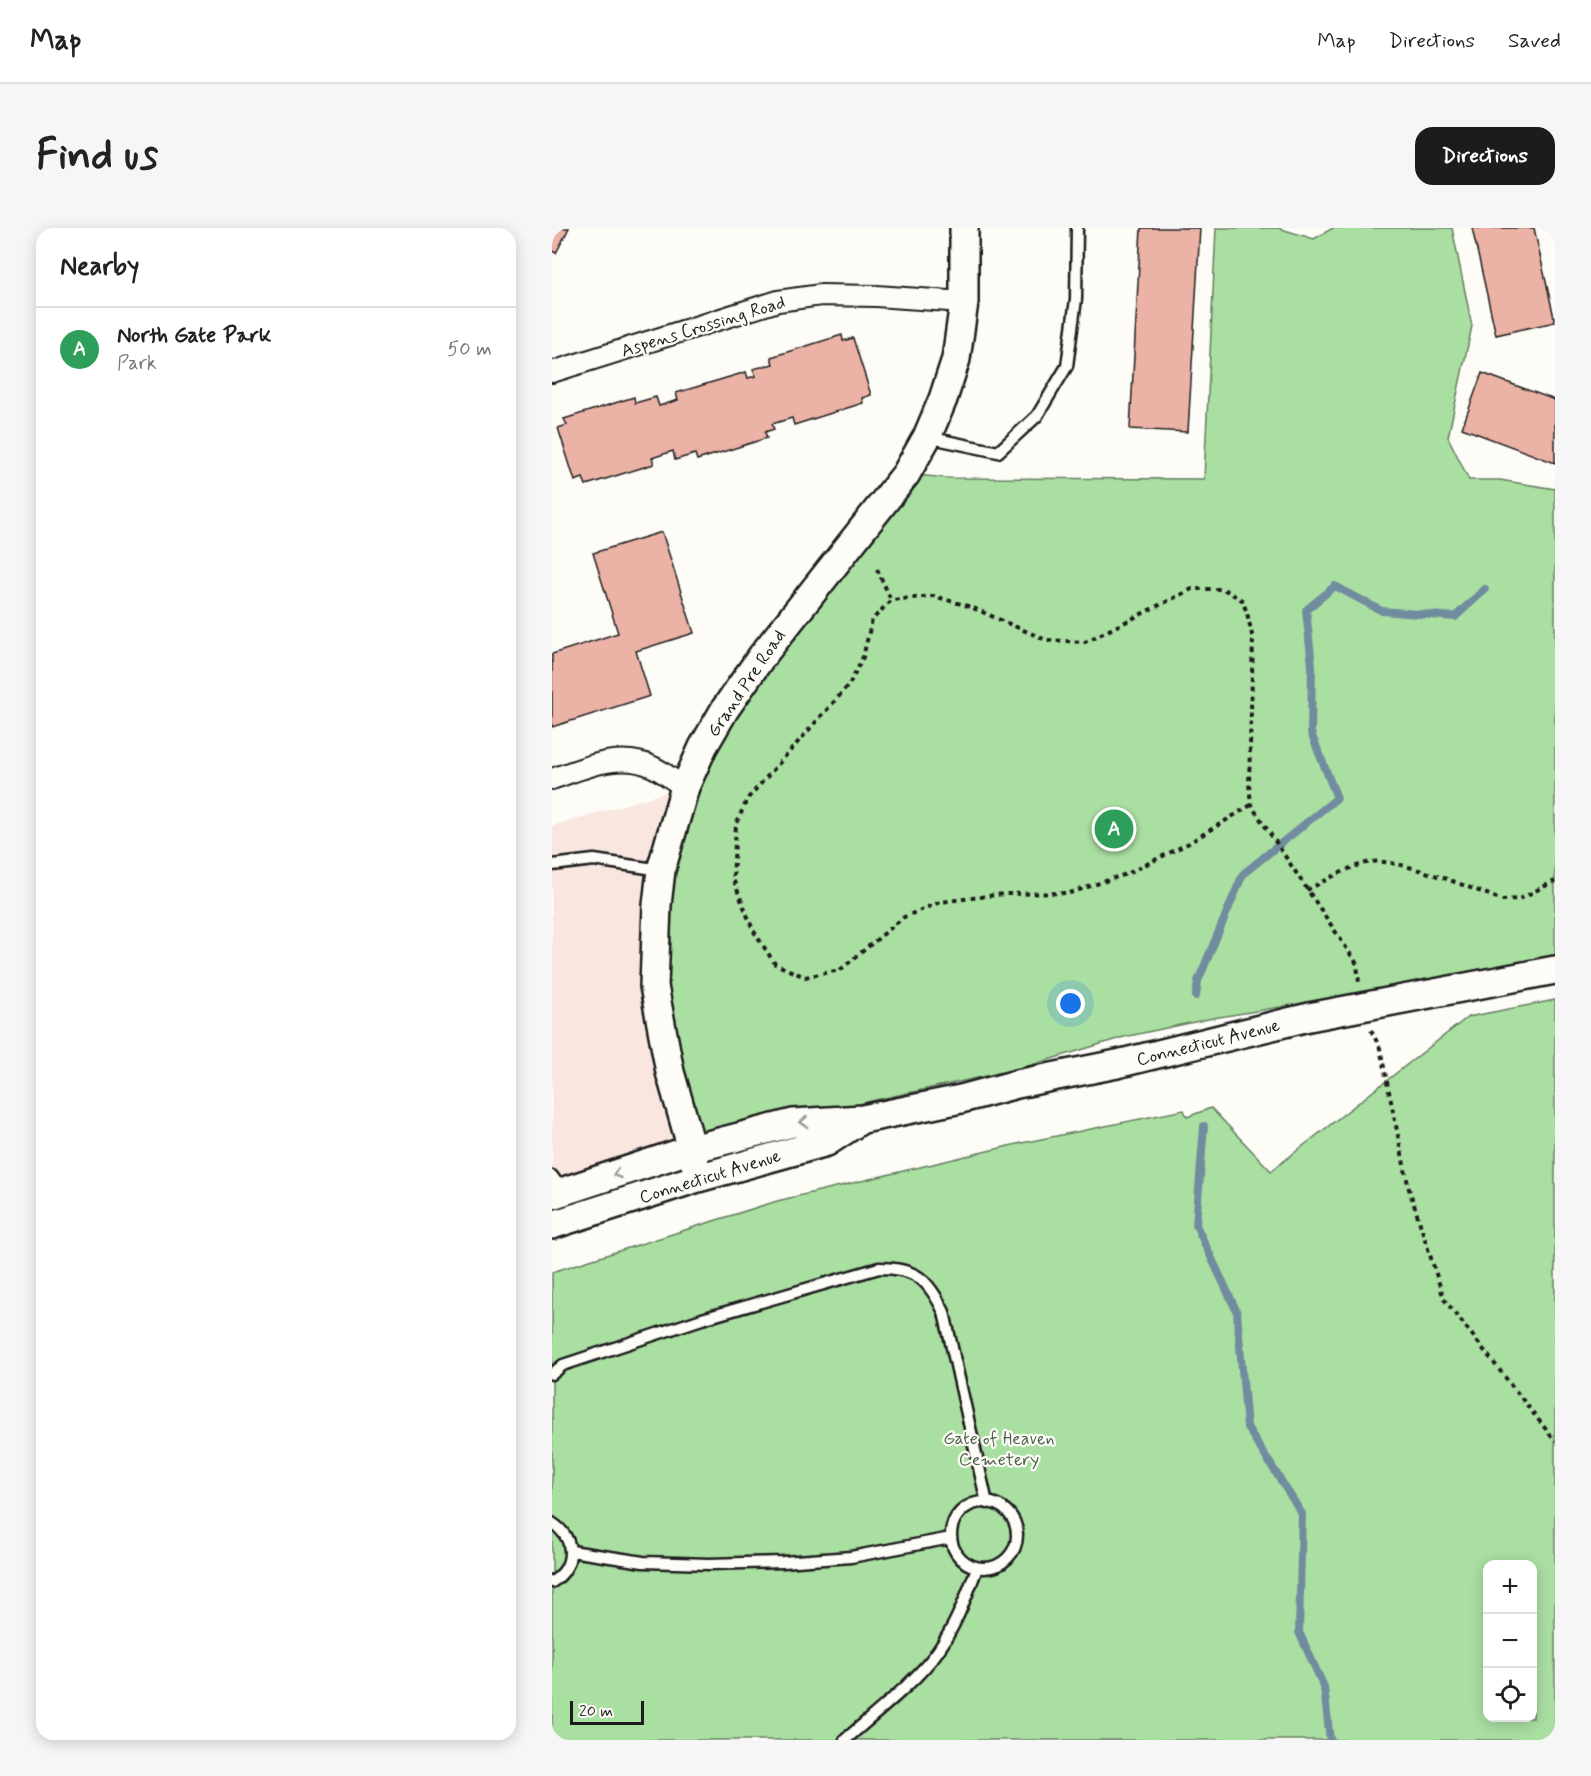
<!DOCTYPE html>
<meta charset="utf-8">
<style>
body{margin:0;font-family:Mynerve,sans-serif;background:#f6f6f6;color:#222}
.controls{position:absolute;right:18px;bottom:18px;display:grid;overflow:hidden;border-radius:12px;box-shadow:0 3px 15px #0003}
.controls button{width:54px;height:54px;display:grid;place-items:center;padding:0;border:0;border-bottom:2px solid #e0e0e0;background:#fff;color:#222;font:30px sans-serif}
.scale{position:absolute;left:18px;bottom:15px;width:74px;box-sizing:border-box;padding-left:6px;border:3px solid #1c1c1c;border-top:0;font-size:16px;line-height:21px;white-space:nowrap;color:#1c1c1c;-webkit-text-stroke:4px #fdfcf7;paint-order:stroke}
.you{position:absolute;left:519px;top:776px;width:21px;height:21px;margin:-15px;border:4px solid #fff;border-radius:50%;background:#1a73e8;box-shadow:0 0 0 9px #1a73e833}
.badge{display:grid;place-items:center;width:39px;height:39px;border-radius:50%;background:#1c1c1c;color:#fff;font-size:20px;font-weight:700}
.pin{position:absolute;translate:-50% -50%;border:3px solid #fff;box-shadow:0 2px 6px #0006}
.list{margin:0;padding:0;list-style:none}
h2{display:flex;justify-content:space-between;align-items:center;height:78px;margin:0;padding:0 24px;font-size:26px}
h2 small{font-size:20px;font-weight:400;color:#767676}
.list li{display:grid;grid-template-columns:39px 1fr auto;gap:18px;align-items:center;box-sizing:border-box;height:84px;padding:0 24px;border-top:2px solid #e0e0e0}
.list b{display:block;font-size:22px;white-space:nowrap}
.list p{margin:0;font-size:20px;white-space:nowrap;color:#767676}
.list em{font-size:20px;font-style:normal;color:#767676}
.icon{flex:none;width:33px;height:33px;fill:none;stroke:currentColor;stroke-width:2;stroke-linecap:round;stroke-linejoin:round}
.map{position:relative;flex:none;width:1003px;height:1512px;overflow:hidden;border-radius:18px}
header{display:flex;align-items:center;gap:36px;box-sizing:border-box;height:84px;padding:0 30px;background:#fff;border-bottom:2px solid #e0e0e0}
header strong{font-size:28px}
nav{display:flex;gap:33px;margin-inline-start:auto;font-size:21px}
.intro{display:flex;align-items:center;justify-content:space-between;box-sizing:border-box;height:144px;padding:0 36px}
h1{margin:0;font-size:42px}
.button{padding:15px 27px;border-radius:18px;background:#1c1c1c;color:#fff;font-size:21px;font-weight:700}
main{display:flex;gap:36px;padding:0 36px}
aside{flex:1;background:#fff;border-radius:18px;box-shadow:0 3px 15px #0003}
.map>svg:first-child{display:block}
.built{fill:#f8e6df}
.green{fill:#aadfa2;stroke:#637e5f;stroke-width:1.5;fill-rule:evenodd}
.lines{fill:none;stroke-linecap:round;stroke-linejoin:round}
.stream{stroke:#728c9f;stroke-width:8}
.building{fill:#ebb2a6;stroke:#1c1c1c;stroke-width:1.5}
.lane-casing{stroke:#1c1c1c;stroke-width:15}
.street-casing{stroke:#1c1c1c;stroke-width:24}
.secondary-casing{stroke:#1c1c1c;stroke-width:32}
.path{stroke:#1c1c1c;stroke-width:4;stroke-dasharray:4.5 4.5;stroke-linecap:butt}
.lane{stroke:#fdfcf7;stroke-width:10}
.street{stroke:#fdfcf7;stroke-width:20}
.secondary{stroke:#fdfcf7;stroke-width:27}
.oneway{stroke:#989794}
.labels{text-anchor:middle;stroke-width:4.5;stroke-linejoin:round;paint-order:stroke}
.street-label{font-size:18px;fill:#1c1c1c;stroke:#fdfcf7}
.park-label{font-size:18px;fill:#4e604b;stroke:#fdfcf7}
</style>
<header>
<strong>Map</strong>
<nav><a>Map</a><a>Directions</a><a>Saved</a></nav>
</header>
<div class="intro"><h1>Find us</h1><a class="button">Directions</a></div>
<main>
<aside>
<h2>Nearby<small></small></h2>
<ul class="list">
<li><span class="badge" style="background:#2e9e5b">A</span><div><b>North Gate Park</b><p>Park</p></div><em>50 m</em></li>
</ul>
</aside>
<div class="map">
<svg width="1003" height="1512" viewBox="0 0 1003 1512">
<rect width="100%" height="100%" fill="#fdfcf7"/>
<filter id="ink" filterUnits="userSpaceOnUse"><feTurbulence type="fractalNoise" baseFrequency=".0167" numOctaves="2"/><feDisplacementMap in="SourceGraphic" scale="12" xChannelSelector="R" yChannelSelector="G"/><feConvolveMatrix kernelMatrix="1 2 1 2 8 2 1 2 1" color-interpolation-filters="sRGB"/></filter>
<g filter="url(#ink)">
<!-- built -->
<path class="built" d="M 133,559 L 140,921 L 0,967 L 0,598 Z"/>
<!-- green -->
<path class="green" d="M 664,0 L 726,0 L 762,11 L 781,0 L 900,0 L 920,98 L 896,209 L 917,252 L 948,252 L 1003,261 L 1003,734 L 661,790 L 572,809 L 466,841 L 319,873 L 140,921 L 102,758 L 133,559 L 354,246 L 395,250 L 652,251 Z
M 1003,772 L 1003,1512 L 0,1512 L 0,1044 L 225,973 L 465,916 L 632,882 L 635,889 L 659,880 L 719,943 L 916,789 ZM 936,1336 L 981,1336 L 981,1490 L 936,1490 Z"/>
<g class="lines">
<!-- stream -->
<path class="stream" d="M 644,768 L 646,753 L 691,646 L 785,570 L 759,505 L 760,438 L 754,382 L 783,358 L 830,383 L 903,389 L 933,361
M 652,898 L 644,997 L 685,1084 L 695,1199 L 750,1286 L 747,1404 L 772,1459 L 778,1512"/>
</g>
<!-- building -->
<path class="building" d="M 0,0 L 17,0 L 4,25 L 0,23 Z
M 589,0 L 648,0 L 636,204 L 578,201 Z
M 920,0 L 982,0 L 1003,94 L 944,107 Z
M 290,107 L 291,113 L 301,110 L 319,167 L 310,170 L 311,175 L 242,197 L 240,190 L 220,196 L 222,201 L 213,204 L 215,210 L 145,232 L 143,226 L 123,232 L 121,223 L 100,230 L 102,236 L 34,257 L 31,250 L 23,253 L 6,200 L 15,197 L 12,191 L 82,169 L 83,175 L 104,169 L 107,178 L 126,172 L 124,165 L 194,144 L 196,150 L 204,148 L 201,141 L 221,136 L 219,129 Z
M 930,145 L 1003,172 L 1003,235 L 910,200 Z
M 110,304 L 142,405 L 84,423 L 98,468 L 0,499 L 0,426 L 66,405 L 41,325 Z"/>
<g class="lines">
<defs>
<path id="lane" d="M 375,209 L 446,224 L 485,188 L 515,138 L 524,71 L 525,0
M 0,637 L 42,632 L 109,642
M 0,948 L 11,963
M 0,1146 L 11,1137 L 150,1091 L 327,1040 C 364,1040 376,1051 392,1084 L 435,1275
M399 1307a33 33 0 1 1 66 0a33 33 0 1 1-66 0Z
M 0,1295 C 24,1310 24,1339 0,1354
M 19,1323 L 91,1334 L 157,1336 L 231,1334 L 299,1329 L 399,1310
M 293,1512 C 322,1486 363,1455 386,1423 C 404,1397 414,1369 425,1340"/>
<path id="street" d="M 0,144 L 226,73 L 269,67 L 324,68 L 412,74
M 0,551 C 32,540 68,523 101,539 C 112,544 122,553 133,559"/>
<path id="secondary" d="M 146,950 L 140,921 L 118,844 L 102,758 L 105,677 L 109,642 L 133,559 L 151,519 L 173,481 L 210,428 L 354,246 L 375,209 L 391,171 L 404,131 L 412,74 L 412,0
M 0,967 L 140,921 L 241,895 L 311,891 L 409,871 L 465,856 L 565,836 L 757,789 L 1003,742
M 0,997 L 146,950 L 275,914 L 310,891"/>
</defs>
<!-- lane casing -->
<use href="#lane" class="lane-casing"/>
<!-- street casing -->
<use href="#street" class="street-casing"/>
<!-- secondary casing -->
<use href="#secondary" class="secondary-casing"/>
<!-- path -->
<path class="path" d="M 325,341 L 339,372
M 699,577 L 637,615 L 577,645 L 518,665 L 452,666 L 388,674 L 352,689 L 288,742 L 253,749 L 223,736 L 201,702 L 181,651 L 184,596 L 196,570 L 297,457 L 311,429 L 320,392 L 339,372 L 382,368 L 419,379 L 494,412 L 533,414 L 640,361 L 671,361 L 690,372 L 695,385 L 701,411 L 697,555 L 699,577 L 805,736 L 807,755
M 755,662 C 775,652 797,638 819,634 C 845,629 922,662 951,672 L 967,671 L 1003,653
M 819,802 L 828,820 L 857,961 L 892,1071 L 1003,1213"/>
<!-- lane -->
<use href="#lane" class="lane"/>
<!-- street -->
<use href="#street" class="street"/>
<!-- secondary -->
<use href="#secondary" class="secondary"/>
</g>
<!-- one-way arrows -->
<defs><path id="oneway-chevron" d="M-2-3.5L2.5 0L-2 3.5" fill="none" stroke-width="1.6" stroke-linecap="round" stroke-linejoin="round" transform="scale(1.5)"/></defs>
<g class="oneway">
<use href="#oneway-chevron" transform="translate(252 894) rotate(177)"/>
<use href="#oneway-chevron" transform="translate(65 946) rotate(162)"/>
</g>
</g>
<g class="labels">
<!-- street labels -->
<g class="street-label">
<text transform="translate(151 98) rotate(-17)" y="6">Aspens Crossing Road</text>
<text transform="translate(194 455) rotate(-56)" y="6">Grand Pre Road</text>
<text transform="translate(656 814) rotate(-14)" y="6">Connecticut Avenue</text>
<text transform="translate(158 948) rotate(-17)" y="6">Connecticut Avenue</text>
</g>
<!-- park labels -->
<g class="park-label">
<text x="447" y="1216">Gate of Heaven<tspan x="447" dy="21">Cemetery</tspan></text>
</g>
</g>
</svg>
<div class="controls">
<button>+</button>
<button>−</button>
<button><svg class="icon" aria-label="locate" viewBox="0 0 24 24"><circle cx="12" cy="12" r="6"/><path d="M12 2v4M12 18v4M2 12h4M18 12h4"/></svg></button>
</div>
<div class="scale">20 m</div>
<div class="you"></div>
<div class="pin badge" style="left:562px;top:601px;background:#2e9e5b">A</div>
</div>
</main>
